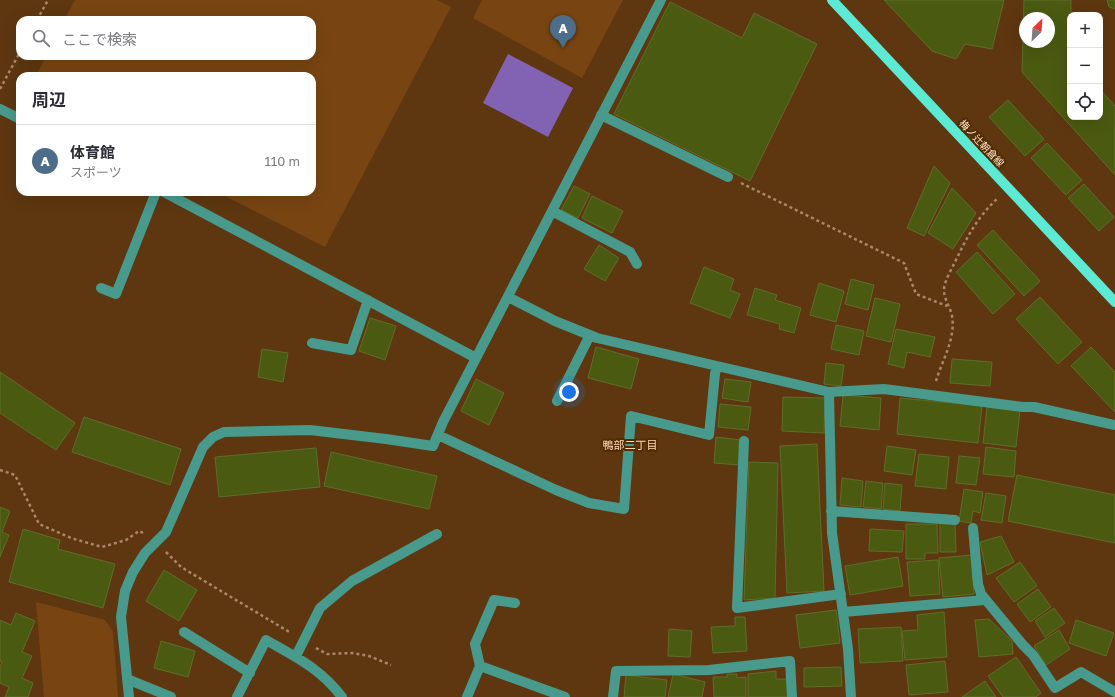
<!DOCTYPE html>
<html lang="ja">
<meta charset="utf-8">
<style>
body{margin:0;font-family:"Golos Text","Noto Sans JP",sans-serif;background:#f2f2f3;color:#2b2b33}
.controls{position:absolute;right:12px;top:12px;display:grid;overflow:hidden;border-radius:8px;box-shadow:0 4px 16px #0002}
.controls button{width:36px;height:36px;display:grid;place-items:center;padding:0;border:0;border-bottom:1px solid #e1e1e2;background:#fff;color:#2b2b33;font:20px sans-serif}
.compass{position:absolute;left:1019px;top:12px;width:36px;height:36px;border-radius:50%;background:#fff;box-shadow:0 4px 16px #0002;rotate:25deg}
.you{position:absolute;left:569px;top:392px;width:14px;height:14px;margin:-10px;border:3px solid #fff;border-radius:50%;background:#1a73e8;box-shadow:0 0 0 6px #1a73e833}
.badge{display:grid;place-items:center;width:26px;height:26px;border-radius:50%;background:#4c6e8b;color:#fff;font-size:13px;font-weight:700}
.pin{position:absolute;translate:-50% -33px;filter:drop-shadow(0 1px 2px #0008)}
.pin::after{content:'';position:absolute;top:21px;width:14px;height:12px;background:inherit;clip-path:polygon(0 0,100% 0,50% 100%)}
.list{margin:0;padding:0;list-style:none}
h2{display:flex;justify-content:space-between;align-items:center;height:52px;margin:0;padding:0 16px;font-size:17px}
h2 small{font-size:13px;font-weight:400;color:#7c7c81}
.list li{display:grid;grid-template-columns:26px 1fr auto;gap:12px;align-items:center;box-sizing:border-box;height:72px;padding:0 16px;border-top:1px solid #e1e1e2}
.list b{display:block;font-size:15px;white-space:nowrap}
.list p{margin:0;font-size:13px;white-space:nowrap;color:#7c7c81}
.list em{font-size:13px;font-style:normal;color:#7c7c81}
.icon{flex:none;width:22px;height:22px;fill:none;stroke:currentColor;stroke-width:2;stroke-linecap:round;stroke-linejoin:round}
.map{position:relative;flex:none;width:1115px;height:697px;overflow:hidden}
.search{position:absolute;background:#fff;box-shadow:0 4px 16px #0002;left:16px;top:16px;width:300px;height:44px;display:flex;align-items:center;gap:10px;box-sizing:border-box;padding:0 14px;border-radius:12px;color:#7c7c81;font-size:15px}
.panel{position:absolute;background:#fff;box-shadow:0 4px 16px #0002;left:16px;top:72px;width:300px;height:124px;border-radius:12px}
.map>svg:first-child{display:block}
.green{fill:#784512}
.water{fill:#8262b2}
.building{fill:#4b5a11;stroke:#5e6e29;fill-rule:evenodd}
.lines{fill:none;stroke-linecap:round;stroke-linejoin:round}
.path{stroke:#a88869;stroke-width:2.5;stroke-dasharray:3 3;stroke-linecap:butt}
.minor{stroke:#489a8c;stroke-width:10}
.major{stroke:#5dead4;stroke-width:10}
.labels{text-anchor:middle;stroke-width:4;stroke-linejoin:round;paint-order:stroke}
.street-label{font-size:10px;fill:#fee5d1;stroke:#532c02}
.neighbourhood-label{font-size:11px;fill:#fdd8ba;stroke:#532c02}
</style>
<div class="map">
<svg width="1115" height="697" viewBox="0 0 1115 697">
<rect width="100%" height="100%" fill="#5e3710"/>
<!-- green -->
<path class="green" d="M 75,0 L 437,0 L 451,7 L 325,247 L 217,192 L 312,192 L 312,76 L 36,76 L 46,56 L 312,56 L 312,20 L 64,20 Z
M 482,0 L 623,0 L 582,78 L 473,18 Z
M 36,602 L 105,620 L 113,632 L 118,697 L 44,697 Z"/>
<!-- water -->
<path class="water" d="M 508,54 L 573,88 L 548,137 L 483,103 Z"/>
<!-- building -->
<path class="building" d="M 884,0 L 1004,0 L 992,49 L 965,44 L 956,59 L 932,51 Z
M 1024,0 L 1071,0 L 1070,117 L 1100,117 L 1100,89 L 1115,106 L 1115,175 L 1022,72 ZM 1025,18 L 1049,18 L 1049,42 L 1025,42 Z
M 1107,0 L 1115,0 L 1115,9 L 1109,7 Z
M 670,2 L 742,38 L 754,13 L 817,44 L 750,181 L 614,114 Z
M 1008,100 L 1044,139 L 1025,156 L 989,117 Z
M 1047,143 L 1082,180 L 1066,195 L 1031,158 Z
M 934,166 L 950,183 L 924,236 L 907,228 Z
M 1084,184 L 1114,217 L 1099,231 L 1068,198 Z
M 574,186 L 590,194 L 578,218 L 561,210 Z
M 952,188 L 976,213 L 953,249 L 928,233 Z
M 592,196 L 623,211 L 612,233 L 582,218 Z
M 993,230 L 1040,281 L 1024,296 L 977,245 Z
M 599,245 L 619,258 L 605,281 L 584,269 Z
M 977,252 L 1015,294 L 993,314 L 956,272 Z
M 704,267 L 734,279 L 730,290 L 740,294 L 730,318 L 690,303 Z
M 851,279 L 874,285 L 868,310 L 845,304 Z
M 819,283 L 844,291 L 836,322 L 810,315 Z
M 755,288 L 777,295 L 775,300 L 801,308 L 794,333 L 779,329 L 780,324 L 747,315 Z
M 1040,297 L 1082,342 L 1058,364 L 1016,319 Z
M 875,298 L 900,304 L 891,342 L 866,336 Z
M 370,318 L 396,326 L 385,360 L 359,351 Z
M 836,325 L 864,331 L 859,355 L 831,349 Z
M 896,329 L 935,337 L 930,357 L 907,352 L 904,368 L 888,364 Z
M 596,347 L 639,359 L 631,389 L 588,378 Z
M 1091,347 L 1115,372 L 1115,412 L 1071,366 Z
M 262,349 L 288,353 L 283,382 L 258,377 Z
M 952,359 L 992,362 L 990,386 L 950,383 Z
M 826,363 L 844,365 L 841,386 L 824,384 Z
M 0,372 L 75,423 L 56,450 L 0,413 Z
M 476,379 L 504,393 L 489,425 L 461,411 Z
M 725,379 L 751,382 L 748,402 L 722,398 Z
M 843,395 L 881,398 L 879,430 L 840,426 Z
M 783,397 L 825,398 L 824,433 L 782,431 Z
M 900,398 L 982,406 L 978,443 L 897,434 Z
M 720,404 L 751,407 L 748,430 L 718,427 Z
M 987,407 L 1020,411 L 1016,447 L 983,443 Z
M 84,417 L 181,449 L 170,485 L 72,452 Z
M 716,437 L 741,440 L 739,465 L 714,463 Z
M 817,444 L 824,591 L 787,593 L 780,446 Z
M 887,446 L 916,450 L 912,475 L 884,471 Z
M 986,447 L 1016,451 L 1014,477 L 983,474 Z
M 316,448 L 320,487 L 219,497 L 215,457 Z
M 331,452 L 437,476 L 429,509 L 324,486 Z
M 919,454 L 949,457 L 946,489 L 915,486 Z
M 959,456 L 980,458 L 976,485 L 956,483 Z
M 749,462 L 778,463 L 775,598 L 744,600 Z
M 1017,475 L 1115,495 L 1115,543 L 1008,521 Z
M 842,478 L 863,481 L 861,507 L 840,505 Z
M 866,481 L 883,483 L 881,509 L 863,507 Z
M 885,483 L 902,485 L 900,511 L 883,509 Z
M 964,489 L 983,492 L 980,513 L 973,511 L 971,523 L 959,521 Z
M 986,493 L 1006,496 L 1002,523 L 981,520 Z
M 0,507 L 10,511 L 2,532 L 9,535 L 0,557 Z
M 940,523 L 955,523 L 956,552 L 940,552 Z
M 906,524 L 937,524 L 938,553 L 925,553 L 925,559 L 906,559 Z
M 23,529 L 60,540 L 58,549 L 115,564 L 103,608 L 9,582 Z
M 870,529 L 904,531 L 902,552 L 869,551 Z
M 1001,536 L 1014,562 L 987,575 L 980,542 Z
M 971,555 L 974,594 L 943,597 L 939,558 Z
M 898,557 L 903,586 L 850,595 L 845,566 Z
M 938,560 L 940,594 L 910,596 L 907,562 Z
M 1020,562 L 1037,586 L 1014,602 L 996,578 Z
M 164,570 L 197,590 L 179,621 L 146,601 Z
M 1038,589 L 1051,607 L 1030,622 L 1017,604 Z
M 1054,608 L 1065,623 L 1045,637 L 1035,621 Z
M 836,610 L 840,643 L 800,648 L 796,615 Z
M 944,612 L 947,657 L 905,660 L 902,631 L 918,630 L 917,615 Z
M 16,613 L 35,621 L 22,652 L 32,656 L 22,678 L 33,683 L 28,697 L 5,697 L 9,687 L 0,683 L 0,667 L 2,662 L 0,661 L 0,620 L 11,625 Z
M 735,617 L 745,617 L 747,651 L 713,653 L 711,627 L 735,626 Z
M 989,619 L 1012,641 L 1013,654 L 979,657 L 975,620 Z
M 1076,620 L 1114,633 L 1106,656 L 1069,643 Z
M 901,627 L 903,661 L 860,663 L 858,629 Z
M 669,629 L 692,631 L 690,657 L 668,656 Z
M 1059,630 L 1070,649 L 1046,665 L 1034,646 Z
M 161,641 L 195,651 L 188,677 L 154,668 Z
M 1016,657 L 1041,693 L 1036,697 L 1003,697 L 988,676 Z
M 945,661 L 948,692 L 909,695 L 906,665 Z
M 841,667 L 842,686 L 804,687 L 804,668 Z
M 776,671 L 776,679 L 788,679 L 788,697 L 748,697 L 748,674 Z
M 673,674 L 705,682 L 702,697 L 668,697 Z
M 727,674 L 737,674 L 737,678 L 746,677 L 746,697 L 714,697 L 713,677 L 727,677 Z
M 626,675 L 667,680 L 665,697 L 624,697 Z
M 985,681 L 996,697 L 962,697 Z"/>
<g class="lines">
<!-- path -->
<path class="path" d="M 37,20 L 48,0
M 0,89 L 20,52
M 741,183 L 904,263 L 916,294 L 947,306
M 936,381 C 942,361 956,338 952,316 C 950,305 941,296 945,284 C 947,277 951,270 954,264 C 966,239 977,217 998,198
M 0,470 L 15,475 L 39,524 L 71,538 L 102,547 L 126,540 L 139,531 L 143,533
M 166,552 L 181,567 L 291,633
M 316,648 L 327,654 L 352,653 L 369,656 L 391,665"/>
<!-- minor -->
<path class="minor" d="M 0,109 L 20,119
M 601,115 L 728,177
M 164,192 L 476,358
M 552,211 L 630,252 L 637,264
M 101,288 L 116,294 L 156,192
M 312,343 L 351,350 L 368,300
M 717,366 L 829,392 L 884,389 L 1023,407 L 1034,407 L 1115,425
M 829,392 L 832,533 L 848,649 L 851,697
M 557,401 L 590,335
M 438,435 L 556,490 L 589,503 L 624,509 L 631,416 L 709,435 L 715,374 L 717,366 L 597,338 L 555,321 L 508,297
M 744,441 L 737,608 L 841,594
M 831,511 L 955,520
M 973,528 L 978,584 L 981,594 L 1023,645 L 1033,655 L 1055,688 L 1081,672 L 1115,692
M 843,612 L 985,600
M 184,632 L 250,673
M 296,656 L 320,608 L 352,581 L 437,534
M 480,666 L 475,644 L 494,600 L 515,603
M 127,679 L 171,697
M 129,697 L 121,617 L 125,591 L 133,572 L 145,553 L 166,532 L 203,447 L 213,437 L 224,432 L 310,430 L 386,439 L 433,446 L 443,422 L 661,0
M 237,697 L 266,640 C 296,657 321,669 342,697
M 467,697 L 480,666 L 565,697
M 613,697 L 616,671 L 709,670 L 790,661 L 792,697"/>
<!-- major -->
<path class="major" d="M 832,0 L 1115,302"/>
</g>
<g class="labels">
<!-- street labels -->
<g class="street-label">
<text transform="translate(982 143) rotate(47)" y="4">梅ノ辻朝倉線</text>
</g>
<!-- neighbourhood labels -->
<g class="neighbourhood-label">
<text x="630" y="449">鴨部二丁目</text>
</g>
</g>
</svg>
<div class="controls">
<button>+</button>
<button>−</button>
<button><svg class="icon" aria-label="locate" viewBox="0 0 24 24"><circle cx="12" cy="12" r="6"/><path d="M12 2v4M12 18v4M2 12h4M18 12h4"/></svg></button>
</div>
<svg class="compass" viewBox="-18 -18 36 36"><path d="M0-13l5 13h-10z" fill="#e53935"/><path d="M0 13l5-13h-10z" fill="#7c7c81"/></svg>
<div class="you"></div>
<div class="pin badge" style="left:563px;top:48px">A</div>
<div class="search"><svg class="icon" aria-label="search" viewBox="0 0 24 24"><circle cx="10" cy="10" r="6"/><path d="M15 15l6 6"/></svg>ここで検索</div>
<section class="panel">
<h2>周辺<small></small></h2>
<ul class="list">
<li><span class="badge">A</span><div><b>体育館</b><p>スポーツ</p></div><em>110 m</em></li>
</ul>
</section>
</div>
